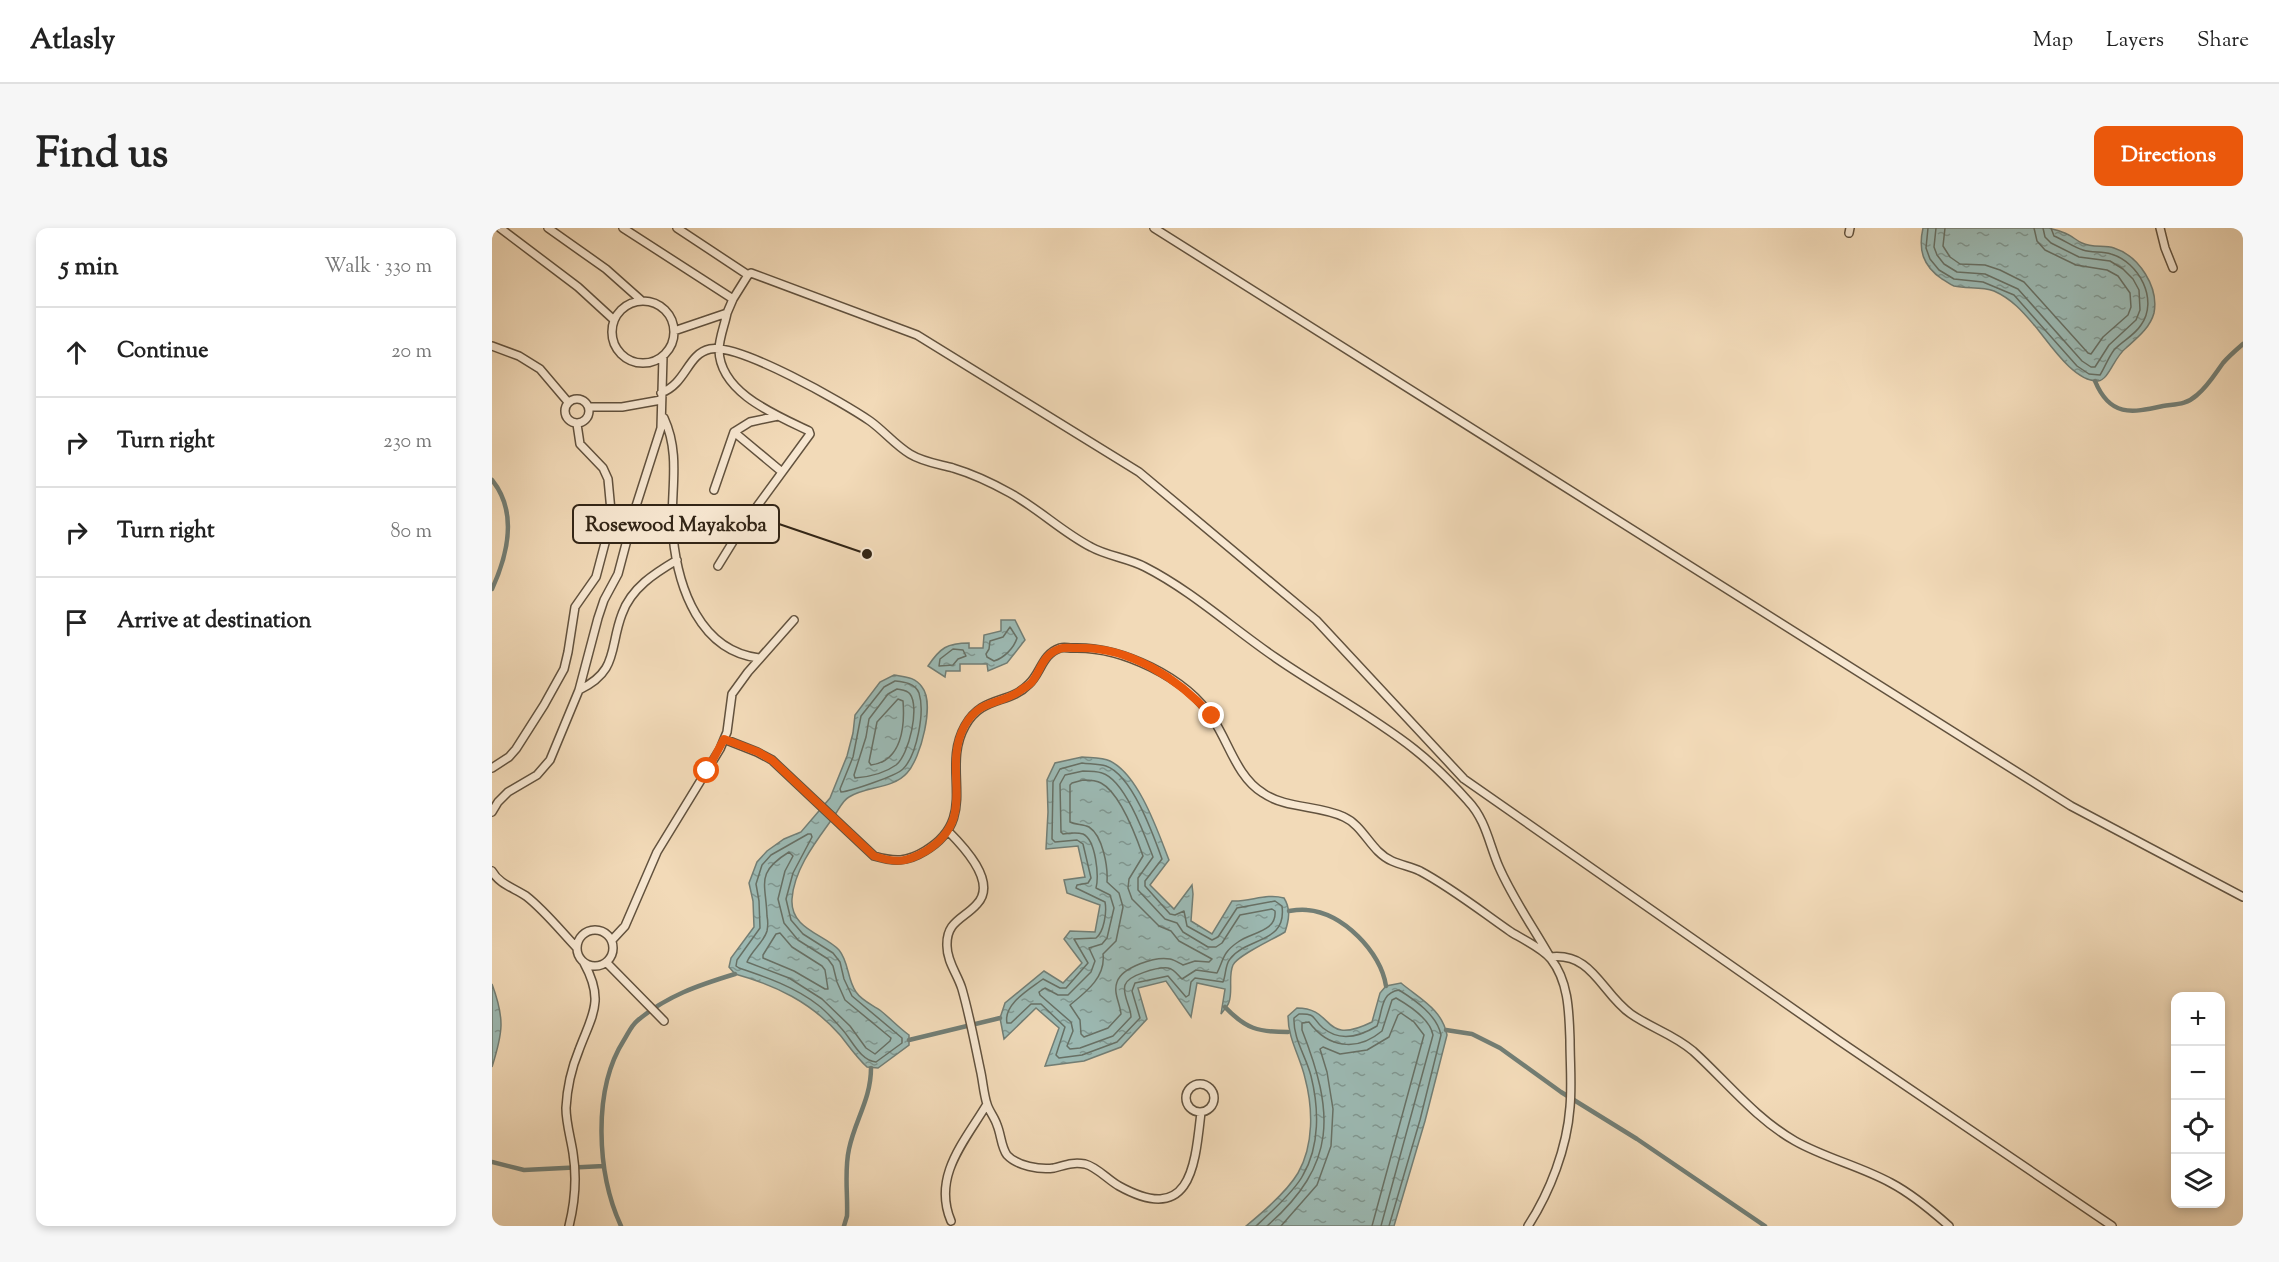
<!DOCTYPE html>
<meta charset="utf-8">
<style>
body{margin:0;font-family:"Sorts Mill Goudy",serif;background:#f6f6f6;color:#222}
.controls{position:absolute;right:18px;bottom:18px;display:grid;overflow:hidden;border-radius:12px;box-shadow:0 3px 9px #0003}
.controls button{width:54px;height:54px;display:grid;place-items:center;padding:0;border:0;border-bottom:2px solid #e0e0e0;background:#fff;color:#222;font:30px sans-serif}
.stop{position:absolute;width:18px;height:18px;margin:-14px;border:4px solid #ea580c;border-radius:50%;background:#fff}
.stop.end{background:#ea580c;border-color:#fff;box-shadow:0 2px 6px #0008}
.list{margin:0;padding:0;list-style:none}
h2{display:flex;justify-content:space-between;align-items:center;height:78px;margin:0;padding:0 24px;font-size:26px}
h2 small{font-size:20px;font-weight:400;color:#767676}
.list li{display:grid;grid-template-columns:39px 1fr auto;gap:18px;align-items:center;box-sizing:border-box;height:90px;padding:0 24px;border-top:2px solid #e0e0e0}
.list b{display:block;font-size:22px;white-space:nowrap}
.list em{font-size:20px;font-style:normal;color:#767676}
.icon{flex:none;width:33px;height:33px;fill:none;stroke:currentColor;stroke-width:2;stroke-linecap:round;stroke-linejoin:round}
.map{position:relative;flex:none;width:1751px;height:998px;overflow:hidden;border-radius:12px}
header{display:flex;align-items:center;gap:36px;box-sizing:border-box;height:84px;padding:0 30px;background:#fff;border-bottom:2px solid #e0e0e0}
header strong{font-size:28px}
nav{display:flex;gap:33px;margin-inline-start:auto;font-size:21px}
.intro{display:flex;align-items:center;justify-content:space-between;box-sizing:border-box;height:144px;padding:0 36px}
h1{margin:0;font-size:42px}
.button{padding:15px 27px;border-radius:12px;background:#ea580c;color:#fff;font-size:21px;font-weight:700}
main{display:flex;gap:36px;padding:0 36px}
aside{flex:1;background:#fff;border-radius:12px;box-shadow:0 3px 9px #0003}
.map>svg:first-child{display:block}
.water{fill:url(#water-ripples);stroke:#727e75;stroke-width:1.5}
.lines{fill:none;stroke-linecap:round;stroke-linejoin:round}
.shore{stroke:#677065;stroke-width:1.5}
.stream{stroke:#727e75;stroke-width:4.5}
.service-casing{stroke:#62523e;stroke-width:10}
.service{stroke:#f7e7d1;stroke-width:7}
.route{stroke:#ea580c;stroke-width:8}
.leader{fill:none;stroke:#322516;stroke-width:2}
.callout-dot{fill:#322516;stroke:#f7e7d1;stroke-width:2}
.callout{fill:#f7e7d1;stroke:#322516;stroke-width:2}
.callout-label{font-size:20px;text-anchor:middle;font-weight:bold;fill:#322516}
</style>
<header>
<strong>Atlasly</strong>
<nav><a>Map</a><a>Layers</a><a>Share</a></nav>
</header>
<div class="intro"><h1>Find us</h1><a class="button">Directions</a></div>
<main>
<aside>
<h2>5 min<small>Walk · 330 m</small></h2>
<ul class="list">
<li><svg class="icon" aria-label="ahead" viewBox="0 0 24 24"><path d="M12 20V5M6 11l6-6 6 6"/></svg><div><b>Continue</b></div><em>20 m</em></li>
<li><svg class="icon" aria-label="right" viewBox="0 0 24 24"><path d="M7 20v-9h11M14 6l5 5-5 5"/></svg><div><b>Turn right</b></div><em>230 m</em></li>
<li><svg class="icon" aria-label="right" viewBox="0 0 24 24"><path d="M7 20v-9h11M14 6l5 5-5 5"/></svg><div><b>Turn right</b></div><em>80 m</em></li>
<li><svg class="icon" aria-label="arrive" viewBox="0 0 24 24"><path d="M6 21V4h12l-3 4 3 4H6"/></svg><div><b>Arrive at destination</b></div></li>
</ul>
</aside>
<div class="map">
<svg width="1751" height="998" viewBox="0 0 1751 998">
<defs>
<pattern id="water-ripples" width="26" height="14" patternUnits="userSpaceOnUse" patternTransform="scale(1.5)"><rect width="26" height="14" fill="#9cbab4"/><path d="M2 4q2-2 4 0t4 0M15 11q2-2 4 0t4 0" fill="none" stroke="#809791"/></pattern>
</defs>
<rect width="100%" height="100%" fill="#f2dab8"/>
<filter id="stains"><feTurbulence type="fractalNoise" baseFrequency=".00333" numOctaves="4"/><feColorMatrix values="0 0 0 0 .2 0 0 0 0 .09 0 0 0 0 .02 0 0 0 .5 -.17"/></filter>
<radialGradient id="worn" r=".72"><stop offset=".6" stop-color="#630" stop-opacity="0"/><stop offset="1" stop-color="#630" stop-opacity=".3"/></radialGradient>
<!-- water -->
<path class="water" d="M 1431,0 L 1557,0 C 1563,2 1569,3 1575,6 C 1580,8 1585,13 1590,15 C 1600,20 1612,17 1622,20 C 1647,28 1667,59 1662,85 C 1658,100 1645,110 1634,120 C 1622,129 1617,152 1606,153 C 1582,154 1558,116 1543,98 C 1531,84 1520,71 1502,63 C 1489,58 1475,61 1462,58 C 1457,56 1454,53 1450,51 C 1431,38 1426,22 1431,0 Z
M 509,392 L 523,392 L 533,412 L 515,435 L 496,443 L 495,436 L 468,436 L 468,443 L 454,443 L 453,449 L 436,438 C 448,420 455,415 477,415 L 477,420 L 491,420 L 492,407 L 509,403 Z
M 402,447 C 414,449 423,449 430,459 C 443,475 429,530 415,545 C 401,561 374,558 357,569 C 351,572 347,581 343,587 C 326,611 302,640 300,671 C 298,701 332,706 347,722 C 357,734 355,751 364,764 C 370,773 381,777 389,783 C 399,791 407,800 417,807 L 417,817 L 386,840 L 375,839 C 364,829 357,818 348,807 C 319,774 283,757 243,746 L 237,739 L 239,730 L 262,699 L 261,673 L 257,655 L 265,634 L 275,623 L 292,611 L 309,604 L 338,570 L 355,528 L 361,505 L 363,487 L 388,454 Z
M 590,529 C 598,530 610,529 618,533 C 647,547 666,604 677,632 L 658,657 L 682,681 L 700,657 L 701,666 L 699,693 L 720,706 L 740,673 C 758,674 774,665 792,670 C 799,681 797,692 793,704 C 782,711 746,727 741,737 C 736,748 741,763 737,774 C 736,778 731,783 729,786 L 733,761 L 705,755 L 699,789 L 674,753 L 646,760 L 655,791 L 629,819 L 592,833 L 553,838 L 567,800 L 544,780 L 512,811 L 508,790 L 513,775 L 552,743 L 571,755 L 590,735 L 572,711 L 578,703 L 603,704 L 608,677 L 575,665 L 572,652 L 593,649 L 586,618 L 554,621 L 556,584 L 555,552 L 563,535 Z
M 909,755 C 928,771 950,781 955,807 L 933,893 L 902,998 L 754,998 C 770,985 796,962 806,945 C 822,917 821,880 813,850 C 808,828 796,811 796,788 L 805,780 C 844,780 829,819 880,794 L 888,765 L 894,758 Z
M 0,756 C 13,791 11,804 0,839 Z"/>
<g class="lines">
<!-- shore -->
<path class="shore" d="M 1436,0 L 1434,20 L 1438,31 L 1447,42 L 1462,51 L 1491,54 L 1522,67 L 1585,138 L 1597,146 L 1608,147 C 1613,139 1616,130 1622,122 C 1630,113 1642,108 1649,97 C 1667,72 1647,34 1619,26 C 1610,23 1600,25 1591,22 C 1581,19 1572,12 1562,8 L 1559,0
M 1444,0 L 1442,19 L 1445,27 L 1452,36 L 1465,44 L 1493,46 L 1526,61 L 1590,133 L 1599,139 L 1603,139 L 1617,117 L 1644,92 L 1648,82 L 1647,62 L 1641,51 L 1631,41 L 1618,33 L 1587,29 L 1559,15 L 1553,9 L 1551,0
M 1453,0 L 1451,18 L 1458,29 L 1468,36 L 1493,37 L 1508,42 L 1532,54 L 1596,125 L 1599,126 L 1611,109 L 1636,87 L 1639,79 L 1638,65 L 1626,48 L 1615,42 L 1584,37 L 1553,22 L 1545,13 L 1542,0
M 518,399 L 525,410 C 522,420 512,430 502,433 L 495,429 L 494,426 L 497,421 L 498,413 L 511,409 Z
M 461,421 L 471,422 L 474,428 L 466,431 L 461,437 L 447,438 L 448,431 Z
M 403,453 C 412,454 423,455 427,465 C 433,484 425,527 411,541 C 404,548 359,563 349,564 L 348,561 L 361,529 L 369,488 L 392,459 Z
M 405,461 C 409,462 415,462 418,466 C 428,479 417,527 404,537 C 393,545 376,549 363,550 L 362,547 L 374,509 L 377,491 L 396,466 Z
M 406,471 L 411,473 C 413,498 410,533 379,537 L 377,534 L 385,494 Z
M 590,535 C 597,536 607,536 614,538 C 640,547 661,606 670,631 L 653,653 L 653,658 L 678,686 L 683,687 L 692,683 L 695,698 L 720,712 L 726,709 L 745,680 L 783,673 L 790,678 C 795,716 756,708 738,731 C 733,737 734,747 731,754 L 703,750 L 699,754 L 697,767 L 694,769 L 676,748 L 643,755 L 640,763 L 648,790 L 625,814 L 590,827 L 567,830 L 564,827 L 573,799 L 549,776 L 539,776 L 519,795 L 515,795 C 511,776 538,761 551,751 L 568,760 L 574,760 L 596,735 L 582,711 L 604,710 C 612,704 615,684 613,674 L 584,660 L 585,657 L 596,655 L 599,650 L 591,616 L 585,612 L 563,614 L 560,611 L 561,554 L 568,541 Z
M 591,543 C 597,543 604,543 610,545 C 633,552 653,608 661,629 L 646,650 L 646,662 L 673,691 L 685,695 L 691,704 L 716,719 L 724,719 L 730,715 L 748,687 L 780,681 L 783,683 C 785,704 759,704 746,714 C 730,725 732,731 725,745 L 704,742 L 690,751 C 686,747 682,741 676,740 C 666,739 636,747 633,757 C 630,767 639,779 639,789 L 621,808 L 588,820 L 578,821 L 575,818 L 581,803 L 579,794 L 548,767 L 547,764 L 553,760 L 566,767 L 576,767 L 599,744 L 603,733 L 597,720 L 610,716 L 615,710 L 622,680 L 618,667 L 604,660 C 607,648 604,612 591,606 C 585,604 577,605 571,606 L 569,604 L 568,556 L 573,547 Z
M 591,552 C 597,552 604,552 609,555 C 628,565 644,608 651,628 L 637,651 L 636,660 L 640,671 L 667,698 L 679,703 L 687,713 L 720,731 L 717,734 L 703,733 L 691,737 C 687,735 683,732 678,731 C 664,728 630,739 625,754 C 621,765 628,775 629,786 L 616,800 L 592,809 L 589,806 L 588,792 L 578,777 C 594,764 614,749 611,726 L 624,713 L 631,679 L 627,665 L 615,654 C 616,639 611,608 597,599 C 591,596 584,597 578,594 L 578,557 L 580,555 Z
M 316,606 L 319,606 L 320,609 L 301,645 L 294,671 L 299,692 L 311,706 L 341,725 L 348,734 L 352,751 L 360,768 L 410,810 L 410,815 L 384,834 C 368,833 359,810 349,800 C 342,792 334,783 326,777 C 303,759 274,749 247,740 L 244,738 L 245,732 L 268,700 L 267,673 L 264,656 L 270,637 L 279,627 Z
M 297,624 L 301,628 L 293,643 L 286,671 L 292,695 L 306,712 L 336,731 L 341,738 L 345,754 L 353,772 L 399,810 L 398,813 L 383,826 L 374,820 L 358,798 L 330,771 L 297,750 L 255,734 C 259,723 272,714 275,703 C 276,698 276,693 275,688 C 274,655 263,645 297,624 Z
M 288,705 L 300,719 L 330,738 L 333,742 L 336,761 L 333,761 L 302,743 L 271,730 L 271,727 L 284,706 Z
M 764,998 C 777,986 803,963 811,947 C 828,918 827,880 819,848 C 814,828 801,811 802,790 L 807,786 C 825,785 820,791 831,800 C 848,814 867,809 885,798 C 891,783 888,765 907,762 C 923,772 945,787 949,807 L 928,892 L 897,998
M 775,998 C 846,936 842,884 810,802 L 810,795 L 817,794 C 836,820 865,824 890,803 L 900,772 L 904,770 C 918,778 938,791 941,807 L 889,998
M 789,998 L 825,957 L 839,918 L 841,881 L 835,844 L 828,821 L 831,819 L 848,826 L 875,822 L 897,809 L 906,787 L 909,785 L 922,794 L 932,807 L 880,998"/>
<!-- stream -->
<path class="stream" d="M 1603,153 C 1618,189 1639,185 1671,178 C 1684,176 1694,177 1705,167 C 1716,158 1723,146 1731,135 C 1737,128 1744,122 1751,116
M 0,252 C 26,284 16,326 0,361
M 797,683 C 803,682 809,681 815,682 C 851,685 889,724 894,758
M 733,779 C 754,801 766,804 796,804
M 954,802 L 980,806 L 1008,820 L 1069,864 L 1145,911 L 1273,998
M 417,812 L 508,790
M 0,934 L 32,942 L 112,938
M 129,998 C 105,946 100,862 132,812 C 136,806 139,798 145,793 C 174,768 207,757 243,746
M 352,998 L 355,988 C 356,966 352,943 357,921 C 363,892 379,871 379,840"/>
<defs>
<path id="service" d="M 8,0 L 86,59 L 122,92
M 56,0 L 114,41 L 150,73
M 131,0 L 241,71
M 185,0 L 256,47
M 662,0 L 1579,578 L 1751,669
M 1668,0 L 1673,20 L 1681,40
M 1357,5 L 1358,0
M120 104a31 31 0 1 1 62 0a31 31 0 1 1-62 0Z
M 182,103 L 235,85 L 241,71 L 256,47 L 259,45 L 425,107 L 647,244 L 824,392 L 972,551 L 1346,812 L 1620,998
M 0,118 L 27,128 L 48,141 L 76,174
M 169,165 C 195,155 195,126 218,121 C 247,115 352,175 378,193 C 392,203 403,217 418,226 C 431,234 446,236 461,240 C 481,246 500,255 518,265 C 547,281 570,304 599,319 C 615,328 636,330 653,339 C 700,363 740,400 784,430 C 829,461 879,487 922,521 C 941,536 960,555 976,573 C 994,592 997,616 1007,639 C 1021,671 1041,699 1058,729 C 1101,724 1109,765 1139,786 C 1159,800 1181,806 1201,823 C 1234,853 1264,891 1303,913 C 1333,930 1368,938 1399,955 C 1420,966 1439,982 1457,998
M73 183a12 12 0 1 1 24 0a12 12 0 1 1-24 0Z
M 97,179 L 130,179 L 169,172
M 172,190 C 190,229 177,267 181,308 C 186,360 208,423 267,430
M 242,204 L 290,244
M 222,262 L 242,204 L 258,194 L 286,188
M 226,338 L 250,299 L 318,206 L 317,203 C 284,187 228,165 227,122 C 227,110 233,96 235,85
M 87,462 C 127,443 117,420 130,386 C 139,360 163,345 185,332
M 232,511 L 265,524 L 280,532 L 382,628 C 403,634 415,634 433,623 C 489,590 448,542 473,498 C 490,467 517,477 537,456 C 549,445 550,426 568,420 C 572,419 576,420 580,420 C 629,418 694,449 721,491 C 737,515 745,549 771,565 C 794,581 827,577 852,589 C 872,598 879,624 900,633 C 909,637 920,639 928,643 C 960,660 990,684 1019,704 C 1032,712 1050,720 1059,731 C 1077,754 1077,785 1078,812 C 1078,834 1080,857 1078,879 C 1075,920 1058,964 1036,998
M 0,540 L 17,529 L 24,521 L 52,477 L 72,441 L 76,424 L 83,379 L 104,349 L 117,300 L 119,283 L 116,251 L 111,240 L 88,216 L 85,196
M 0,584 L 6,574 L 16,564 L 45,547 L 58,532 L 87,462 L 106,390 L 112,372 L 126,346 L 144,278 L 169,200 L 171,128
M 456,603 C 471,618 506,654 485,676 C 472,691 454,693 455,718 C 455,734 466,747 470,761 C 478,789 483,817 489,845 C 491,855 492,867 495,876 C 497,883 503,890 505,897 C 509,906 509,919 515,927 C 525,938 548,942 562,940 C 574,937 580,934 593,936 C 605,939 616,952 627,958 C 699,998 703,938 709,884
M 0,643 C 7,656 22,660 34,668 C 52,682 68,702 84,719
M85 720a18 18 0 1 1 36 0a18 18 0 1 1-36 0Z
M 120,712 L 133,698 L 165,624 L 228,521 L 235,504 L 240,466 L 256,444 L 302,392
M 115,735 L 172,793
M694 870a14 14 0 1 1 28 0a14 14 0 1 1-28 0Z
M 459,993 C 440,948 473,913 495,876
M 77,998 C 83,974 85,950 81,925 C 79,911 74,895 74,880 C 75,861 80,839 87,822 C 100,787 113,773 92,735"/>
</defs>
<!-- service casing -->
<use href="#service" class="service-casing"/>
<!-- service -->
<use href="#service" class="service"/>
</g>
<g class="lines">
<!-- route -->
<path class="route" d="M 215,543 L 232,511 L 266,524 L 280,532 L 382,628 C 404,635 413,635 434,623 C 488,589 449,544 472,499 C 487,471 505,478 528,463 C 531,460 536,458 539,455 C 549,443 550,427 567,421 C 572,419 580,420 585,420 C 637,418 687,451 720,488"/>
</g>
<!-- callouts -->
<path class="leader" d="M375 326L287 296"/>
<circle class="callout-dot" cx="375" cy="326" r="6"/>
<rect class="callout" x="81" y="277" width="206" height="38" rx="6"/>
<g class="callout-label">
<text x="184" y="303">Rosewood Mayakoba</text>
</g>
<rect width="100%" height="100%" filter="url(#stains)"/>
<rect width="100%" height="100%" fill="url(#worn)"/>
</svg>
<div class="controls">
<button>+</button>
<button>−</button>
<button><svg class="icon" aria-label="locate" viewBox="0 0 24 24"><circle cx="12" cy="12" r="6"/><path d="M12 2v4M12 18v4M2 12h4M18 12h4"/></svg></button>
<button><svg class="icon" aria-label="layers" viewBox="0 0 24 24"><path d="M12 4l9 5-9 5-9-5zM3 14l9 5 9-5"/></svg></button>
</div>
<div class="stop" style="left:215px;top:543px"></div>
<div class="stop end" style="left:720px;top:488px"></div>
</div>
</main>
